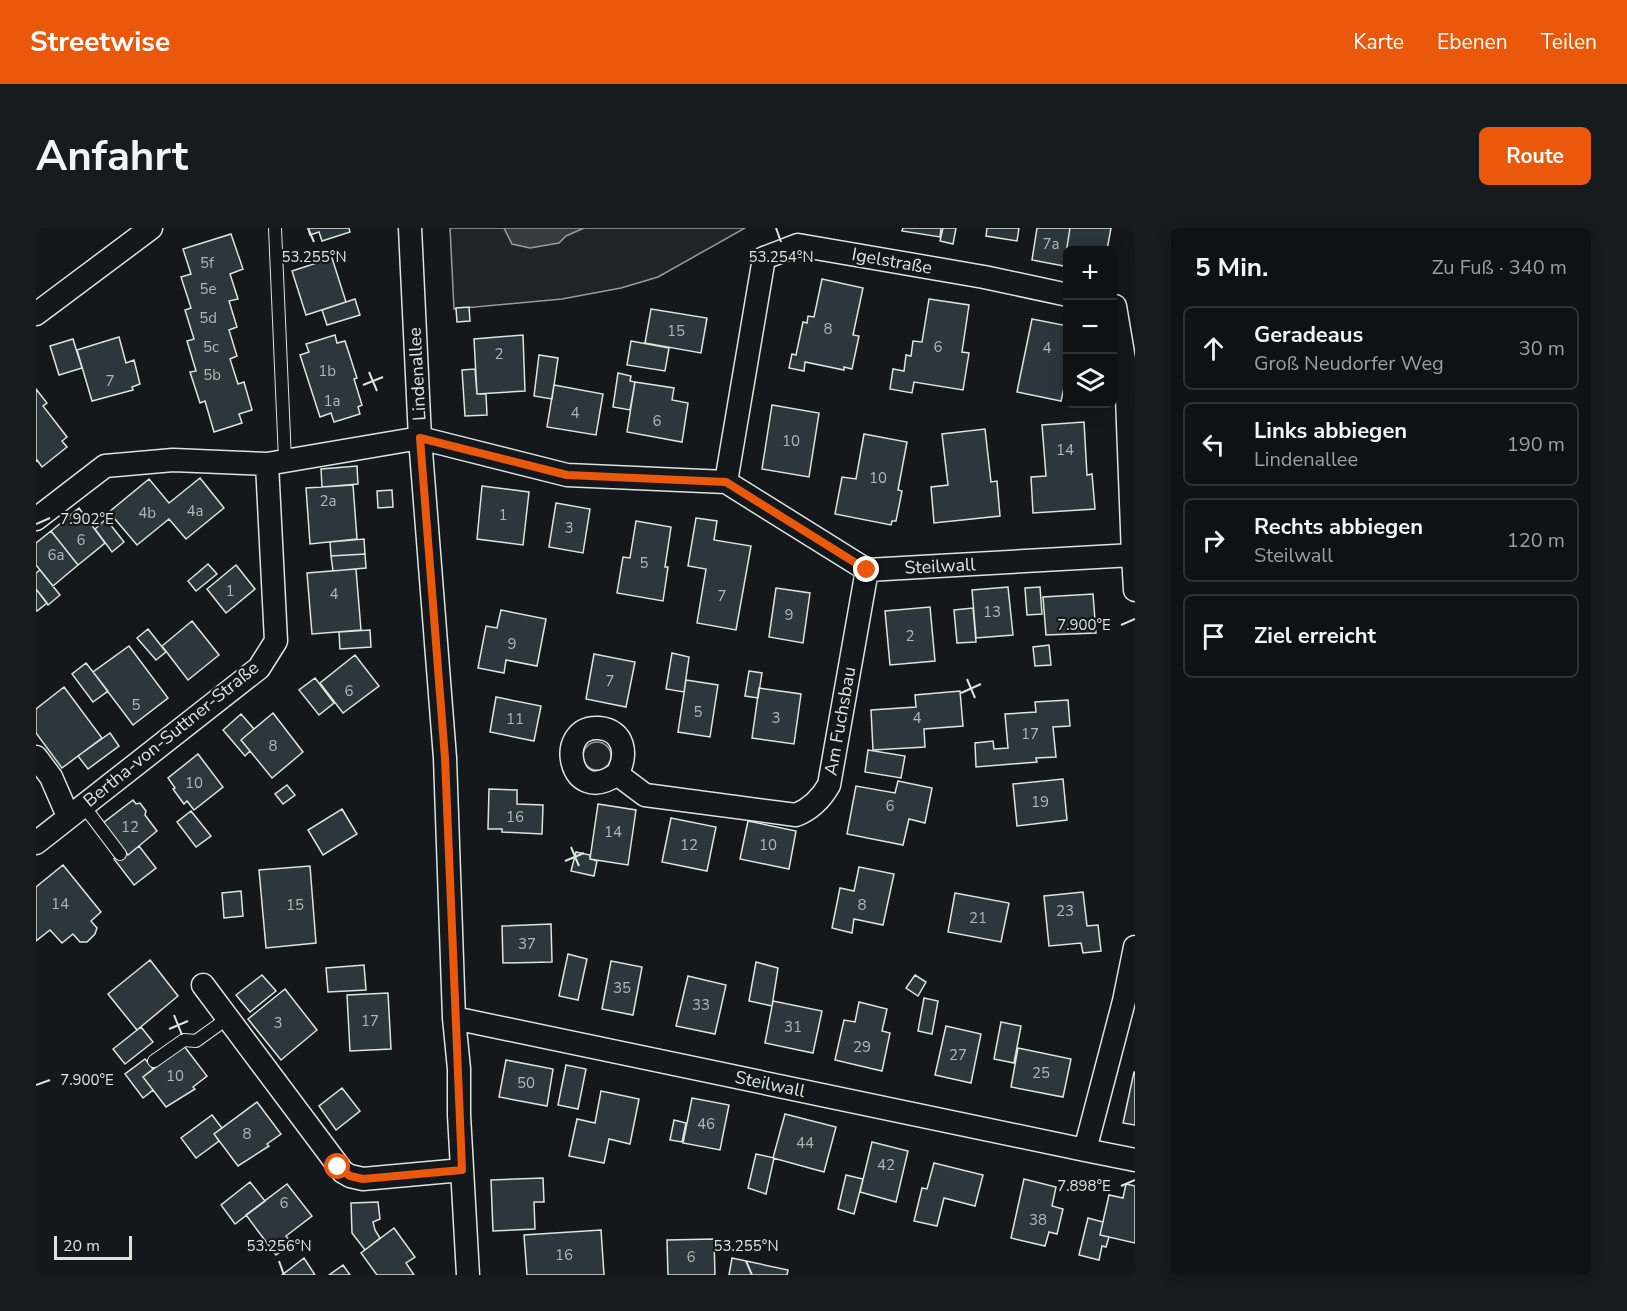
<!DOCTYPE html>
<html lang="de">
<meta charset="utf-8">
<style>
body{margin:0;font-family:"Nunito Sans",sans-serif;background:#181b1e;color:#f1f3f6}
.controls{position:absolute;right:18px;top:18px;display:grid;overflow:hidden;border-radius:9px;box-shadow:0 3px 15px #0003}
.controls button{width:54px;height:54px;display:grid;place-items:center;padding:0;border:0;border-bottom:2px solid #2f3234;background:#0f1215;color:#f1f3f6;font:30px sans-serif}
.scale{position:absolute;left:18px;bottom:15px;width:78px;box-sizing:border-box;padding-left:6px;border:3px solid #d8e6dc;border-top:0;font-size:16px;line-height:21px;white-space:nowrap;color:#d8e6dc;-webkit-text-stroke:4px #14181c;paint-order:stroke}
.stop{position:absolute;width:18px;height:18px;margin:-14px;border:4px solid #ea580c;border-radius:50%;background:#fff}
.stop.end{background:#ea580c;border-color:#fff;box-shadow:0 2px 6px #0008}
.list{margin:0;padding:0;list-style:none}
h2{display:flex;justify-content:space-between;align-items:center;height:78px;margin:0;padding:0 24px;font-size:26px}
h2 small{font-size:20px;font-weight:400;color:#9b9ea0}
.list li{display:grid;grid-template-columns:39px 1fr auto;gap:18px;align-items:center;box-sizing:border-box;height:84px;margin:0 12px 12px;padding:0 12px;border:2px solid #2f3234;border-radius:9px}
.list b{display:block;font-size:22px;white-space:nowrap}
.list p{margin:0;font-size:20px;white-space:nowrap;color:#9b9ea0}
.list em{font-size:20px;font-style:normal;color:#9b9ea0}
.icon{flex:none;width:33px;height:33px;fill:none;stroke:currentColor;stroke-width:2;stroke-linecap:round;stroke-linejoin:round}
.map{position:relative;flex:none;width:1099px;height:1047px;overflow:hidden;border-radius:9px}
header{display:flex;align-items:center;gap:36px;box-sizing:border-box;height:84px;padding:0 30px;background:#ea580c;color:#fff}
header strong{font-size:28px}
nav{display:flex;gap:33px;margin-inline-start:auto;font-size:21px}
.intro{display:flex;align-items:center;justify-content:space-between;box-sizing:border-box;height:144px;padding:0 36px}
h1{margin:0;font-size:42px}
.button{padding:15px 27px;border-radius:9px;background:#ea580c;color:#fff;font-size:21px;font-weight:700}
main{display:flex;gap:36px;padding:0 36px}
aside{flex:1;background:#0f1215;border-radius:9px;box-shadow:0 3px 15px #0003}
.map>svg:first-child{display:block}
.green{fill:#202428;stroke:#939e99;stroke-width:1.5}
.water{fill:#363b3e;stroke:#939e99;stroke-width:1.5}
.building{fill:#2c363c;stroke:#d8e6dc;stroke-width:1.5}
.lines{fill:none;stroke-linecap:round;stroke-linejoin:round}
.lane-casing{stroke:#d8e6dc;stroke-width:14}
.street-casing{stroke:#d8e6dc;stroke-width:25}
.lane{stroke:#14181c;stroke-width:12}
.street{stroke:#14181c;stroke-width:22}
.route{stroke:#ea580c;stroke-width:8}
.ticks{fill:none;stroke:#d8e6dc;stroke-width:2}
.labels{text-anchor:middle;stroke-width:4.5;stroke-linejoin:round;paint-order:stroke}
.number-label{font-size:15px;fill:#adbab4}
.street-label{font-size:18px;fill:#d8e6dc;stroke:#14181c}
.ticks-label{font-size:15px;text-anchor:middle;fill:#d8e6dc;stroke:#14181c;stroke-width:4.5;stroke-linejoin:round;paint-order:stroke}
</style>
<header>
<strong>Streetwise</strong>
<nav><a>Karte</a><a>Ebenen</a><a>Teilen</a></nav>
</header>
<div class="intro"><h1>Anfahrt</h1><a class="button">Route</a></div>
<main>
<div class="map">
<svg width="1099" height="1047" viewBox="0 0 1099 1047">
<rect width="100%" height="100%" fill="#14181c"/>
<!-- green -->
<path class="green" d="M 414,0 L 709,0 L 622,49 L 585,60 L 526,71 L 418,81 Z
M547 528a14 14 0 1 1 28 0a14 14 0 1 1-28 0Z"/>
<!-- water -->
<path class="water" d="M 468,0 L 548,0 L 530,8 L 523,15 L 494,20 L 476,16 Z"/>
<!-- building -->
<path class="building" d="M 272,0 L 313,0 L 314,4 L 286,13 L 283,4 L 274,7 Z
M 867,0 L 905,0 L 904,9 L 866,3 Z
M 907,0 L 920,0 L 917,16 L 904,13 Z
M 951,0 L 983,0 L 981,13 L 950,8 Z
M 1001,0 L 1034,0 L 1028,38 L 996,32 Z
M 1034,0 L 1075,0 L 1071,22 L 1032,22 L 1032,39 L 1028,38 Z
M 195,6 L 207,41 L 194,46 L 202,71 L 193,73 L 201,99 L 193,102 L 201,128 L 194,131 L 202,156 L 208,154 L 216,182 L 203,186 L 206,195 L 178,204 L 169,173 L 164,175 L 154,144 L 160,143 L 151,113 L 158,111 L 149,82 L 155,80 L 145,49 L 155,46 L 147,21 Z
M 296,30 L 310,74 L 270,87 L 256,43 Z
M 786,51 L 827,60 L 817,107 L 823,108 L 816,141 L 808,139 L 808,142 L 769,134 L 768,143 L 753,140 L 756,126 L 760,127 L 767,94 L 771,95 L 772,88 L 778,89 Z
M 319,71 L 324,87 L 291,97 L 286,82 Z
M 893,71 L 933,77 L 926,124 L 933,125 L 927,162 L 878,154 L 876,165 L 854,161 L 857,141 L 868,143 L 870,127 L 875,128 L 877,113 L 886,114 Z
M 433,79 L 434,93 L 421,94 L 420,80 Z
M 615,81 L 671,90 L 665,125 L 609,115 Z
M 996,91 L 1032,98 L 1032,142 L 1025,173 L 981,164 Z
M 299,107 L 301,115 L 309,113 L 321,150 L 318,151 L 326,177 L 322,179 L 324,186 L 298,194 L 295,185 L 284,189 L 264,127 L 273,124 L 270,116 Z
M 487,107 L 489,163 L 441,166 L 438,111 Z
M 83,109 L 90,135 L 98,132 L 104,156 L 96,159 L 97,162 L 56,173 L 41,122 Z
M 37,111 L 46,140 L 23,147 L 14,118 Z
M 595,113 L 633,120 L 629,143 L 591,137 Z
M 503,127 L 522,130 L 516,171 L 498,168 Z
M 439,141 L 441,166 L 450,166 L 451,187 L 429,188 L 426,142 Z
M 582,145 L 595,148 L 594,153 L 599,154 L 594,182 L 577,179 Z
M 599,154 L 638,160 L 636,172 L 652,175 L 646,214 L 591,204 Z
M 518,157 L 567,166 L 560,207 L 511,199 Z
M 0,161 L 11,175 L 7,178 L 31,209 L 26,213 L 31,219 L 6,239 L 1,232 L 0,233 Z
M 736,177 L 783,185 L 773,249 L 726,241 Z
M 1048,194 L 1051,247 L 1056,246 L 1059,281 L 997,285 L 995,249 L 1010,248 L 1006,197 Z
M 949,201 L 955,254 L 961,253 L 964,288 L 898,295 L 895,259 L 912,257 L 906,206 Z
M 828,206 L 871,214 L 862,262 L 866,263 L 860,293 L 856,293 L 855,297 L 799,286 L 806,249 L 820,251 Z
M 321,238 L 322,256 L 286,259 L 285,241 Z
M 164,250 L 188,280 L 150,311 L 133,291 L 101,317 L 73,284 L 113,251 L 133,275 Z
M 317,257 L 321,311 L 274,316 L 270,260 Z
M 446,258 L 493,264 L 487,317 L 441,311 Z
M 356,262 L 357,279 L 342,280 L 341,263 Z
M 520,275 L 554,281 L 547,325 L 513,319 Z
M 43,280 L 69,315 L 42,337 L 15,303 Z
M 660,290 L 681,293 L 678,312 L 715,318 L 700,402 L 661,395 L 670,341 L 652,338 Z
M 70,291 L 88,314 L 76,324 L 59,301 Z
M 600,293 L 635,299 L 629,339 L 632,339 L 627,373 L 581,365 L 587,329 L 594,330 Z
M 15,303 L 42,337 L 17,358 L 0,337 L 0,315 Z
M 328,311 L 329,326 L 295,328 L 294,314 Z
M 329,326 L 330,340 L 297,343 L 295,328 Z
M 172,336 L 181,346 L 160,363 L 152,353 Z
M 200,337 L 219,361 L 190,385 L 171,361 Z
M 320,341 L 325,402 L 276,406 L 271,345 Z
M 4,342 L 24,367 L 12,377 L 0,361 L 0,345 Z
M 972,359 L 977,407 L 940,410 L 936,362 Z
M 1004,359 L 1006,386 L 991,387 L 989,360 Z
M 740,360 L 774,365 L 767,415 L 733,409 Z
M 0,361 L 11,375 L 1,383 L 0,381 Z
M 1057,366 L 1060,405 L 1010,407 L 1007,369 Z
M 894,379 L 899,433 L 854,437 L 849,383 Z
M 937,380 L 940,414 L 921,415 L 918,382 Z
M 465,382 L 510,391 L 501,438 L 470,432 L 468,445 L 442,440 L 450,398 L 461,400 Z
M 156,393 L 183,427 L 152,452 L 126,418 Z
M 112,401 L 130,424 L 120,432 L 101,410 Z
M 334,402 L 335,419 L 304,421 L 303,404 Z
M 1013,417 L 1015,437 L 999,438 L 997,419 Z
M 93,418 L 132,470 L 97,497 L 57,444 Z
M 636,425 L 653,429 L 648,464 L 630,461 Z
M 558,426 L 599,434 L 590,479 L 550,471 Z
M 319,427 L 343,458 L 307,485 L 284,455 Z
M 50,435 L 72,463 L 57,474 L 36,446 Z
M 713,443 L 726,445 L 722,470 L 709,468 Z
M 279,450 L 298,475 L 283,487 L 263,462 Z
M 650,452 L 682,457 L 674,509 L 642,504 Z
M 28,459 L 66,510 L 26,540 L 0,505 L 0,481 Z
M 723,460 L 765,466 L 758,516 L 716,510 Z
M 924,463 L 927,498 L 888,501 L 889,519 L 837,522 L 835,482 L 880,479 L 879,467 Z
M 460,469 L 505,478 L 498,513 L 454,504 Z
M 1032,472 L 1034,498 L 1017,499 L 1020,529 L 1000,530 L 1001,534 L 940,539 L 939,515 L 957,513 L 958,521 L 972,520 L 969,486 L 1000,484 L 999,474 Z
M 237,485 L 267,524 L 236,550 L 205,512 Z
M 205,486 L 218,501 L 205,512 L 214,523 L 209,528 L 187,502 Z
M 74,505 L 83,518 L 52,541 L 42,528 Z
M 832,522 L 869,528 L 865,550 L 829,544 Z
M 162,526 L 187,559 L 158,582 L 151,573 L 148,576 L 137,561 L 139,560 L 132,550 Z
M 1027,551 L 1031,592 L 981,598 L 977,556 Z
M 862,553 L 896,560 L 889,595 L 873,591 L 867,617 L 811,606 L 820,558 L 859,565 Z
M 251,557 L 259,567 L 247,576 L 239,566 Z
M 453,561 L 481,562 L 481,576 L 507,577 L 506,606 L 466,604 L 466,601 L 452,601 Z
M 97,572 L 100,576 L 104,575 L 110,583 L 109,587 L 121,603 L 92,627 L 67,595 Z
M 562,576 L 600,582 L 592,637 L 554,631 Z
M 306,581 L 321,606 L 287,627 L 272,602 Z
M 155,583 L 175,608 L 160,619 L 141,594 Z
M 635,590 L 680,599 L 671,643 L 626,634 Z
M 712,593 L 760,603 L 753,641 L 704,631 Z
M 103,618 L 120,640 L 98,657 L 78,631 L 88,623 L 92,627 Z
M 540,624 L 554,627 L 554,631 L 561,633 L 558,648 L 535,643 Z
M 27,637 L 65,684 L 55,693 L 61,700 L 59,706 L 51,714 L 44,714 L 37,706 L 26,715 L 14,702 L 0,713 L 0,659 Z
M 274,638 L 280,715 L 230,720 L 223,642 Z
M 823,639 L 858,646 L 847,697 L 818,691 L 816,705 L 796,700 L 804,660 L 818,663 Z
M 205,663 L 207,688 L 188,690 L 186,665 Z
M 1047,664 L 1051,698 L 1062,697 L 1065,723 L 1047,725 L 1045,715 L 1013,718 L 1008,668 Z
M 919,665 L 973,675 L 965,714 L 912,704 Z
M 515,696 L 516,734 L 467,735 L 466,698 Z
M 532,726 L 551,731 L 542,772 L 523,768 Z
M 114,732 L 142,768 L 101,802 L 72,766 Z
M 575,733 L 606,739 L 597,787 L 566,781 Z
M 720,734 L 742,740 L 736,778 L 713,773 Z
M 328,737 L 330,762 L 292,764 L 290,740 Z
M 226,747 L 240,763 L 214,784 L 200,767 Z
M 879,747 L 890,754 L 882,768 L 870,760 Z
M 652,748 L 690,757 L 679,806 L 640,798 Z
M 249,761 L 281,802 L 245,832 L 212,791 Z
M 352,765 L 355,821 L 314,823 L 311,767 Z
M 888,770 L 902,773 L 896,806 L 882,803 Z
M 737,773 L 786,783 L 777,825 L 729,815 Z
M 823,774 L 851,781 L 846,803 L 854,805 L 846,843 L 799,832 L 808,792 L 819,794 Z
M 965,794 L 985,798 L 978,835 L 958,831 Z
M 910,798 L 945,806 L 935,855 L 899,847 Z
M 105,799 L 117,814 L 89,836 L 77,821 Z
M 148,818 L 171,848 L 157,859 L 159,861 L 130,879 L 107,849 Z
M 982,820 L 1035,831 L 1027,869 L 975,859 Z
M 109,831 L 117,841 L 107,849 L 117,862 L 107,870 L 89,846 Z
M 470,832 L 517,841 L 511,878 L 463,869 Z
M 530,837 L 550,841 L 542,881 L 522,877 Z
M 1098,844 L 1099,844 L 1099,897 L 1087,895 Z
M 306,860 L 324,883 L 300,902 L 283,878 Z
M 565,863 L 603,871 L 594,916 L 573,911 L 568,935 L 533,928 L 541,891 L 559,895 Z
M 656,870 L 693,877 L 684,922 L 647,915 Z
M 221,874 L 245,906 L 231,916 L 233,918 L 202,938 L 178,906 Z
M 749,886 L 800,899 L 788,944 L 737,930 Z
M 176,887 L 186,900 L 178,906 L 183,913 L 160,930 L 145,910 Z
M 638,892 L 650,895 L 646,914 L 634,912 Z
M 836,914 L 872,923 L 860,974 L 824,964 Z
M 720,926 L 738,930 L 730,966 L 712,960 Z
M 898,935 L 947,947 L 939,978 L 908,970 L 901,998 L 878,993 L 886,960 L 891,961 Z
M 810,947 L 827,951 L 818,986 L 802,981 Z
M 507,950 L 508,974 L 498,974 L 499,1001 L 457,1003 L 455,952 Z
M 988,951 L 1020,959 L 1016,978 L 1027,981 L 1021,1006 L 1013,1004 L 1009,1018 L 975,1010 Z
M 214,954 L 229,973 L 199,996 L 185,977 Z
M 251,956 L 276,988 L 250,1008 L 256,1015 L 240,1027 L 210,987 Z
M 1090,956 L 1099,958 L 1099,1015 L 1064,1007 L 1073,967 L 1087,970 Z
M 342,974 L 344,991 L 337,994 L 339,1002 L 344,1010 L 329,1022 L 316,1005 L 315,975 Z
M 1052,990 L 1067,994 L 1064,1007 L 1073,1009 L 1070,1019 L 1066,1018 L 1063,1032 L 1043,1027 Z
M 358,1000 L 379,1029 L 370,1035 L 378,1047 L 341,1047 L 325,1025 Z
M 565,1002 L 568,1047 L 491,1047 L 488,1007 Z
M 678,1011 L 679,1047 L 632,1047 L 631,1012 Z
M 268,1030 L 279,1047 L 246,1047 Z
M 696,1030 L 752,1042 L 751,1047 L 693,1047 Z
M 307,1037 L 314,1047 L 293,1047 Z"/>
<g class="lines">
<defs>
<path id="lane" d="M 239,0 L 249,232
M 47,577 L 84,626
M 118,833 L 148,812 L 160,813 L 192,790"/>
<path id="street" d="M 374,0 L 384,210 L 409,530 L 418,790 L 423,841 L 423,887 L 432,1047
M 1076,78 L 1079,78 L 1090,143 L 1097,327
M 0,86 L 115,0
M 690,254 L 728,30 L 762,17 L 948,49 L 1032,67
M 0,291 L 69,238 L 137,232 L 231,236 L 384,210 L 531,247 L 690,254 L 831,342 L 1097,327 L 1099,362
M 0,529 L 15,549 L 32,588
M 581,546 C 533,581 517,497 563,500 C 589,502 592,528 581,546 L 609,567 L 760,587 C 775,581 785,571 793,557 L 831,342
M 0,615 L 223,440 L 240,413 L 231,236
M 167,757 L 307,944 L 314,948 L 327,951 L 426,942
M 418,790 L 1049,922 L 1088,773 L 1099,719
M 1049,922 L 1099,932"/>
</defs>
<!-- lane casing -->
<use href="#lane" class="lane-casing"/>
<!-- street casing -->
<use href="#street" class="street-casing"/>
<!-- lane -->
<use href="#lane" class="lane"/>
<!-- street -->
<use href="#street" class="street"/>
</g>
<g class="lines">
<!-- route -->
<path class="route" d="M 302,939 L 314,948 L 327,951 L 426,942 L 409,530 L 384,210 L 531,247 L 690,254 L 831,342"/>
</g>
<!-- ticks -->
<path class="ticks" d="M 272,0 L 278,14M 740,0 L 745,14M 333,144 L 341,163M 327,157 L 347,149M 0,296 L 14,290M 1085,397 L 1099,391M 931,451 L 939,470M 925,465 L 945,456M 535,619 L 543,638M 529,633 L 548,625M 138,787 L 146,807M 133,801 L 152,793M 0,857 L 14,852M 1085,958 L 1099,952M 243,1033 L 248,1047M 710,1033 L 716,1047"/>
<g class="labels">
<!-- number labels -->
<g class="number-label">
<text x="1015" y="21">7a</text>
<text x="171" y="40">5f</text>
<text x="172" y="66">5e</text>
<text x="172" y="95">5d</text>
<text x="792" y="106">8</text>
<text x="640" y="108">15</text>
<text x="175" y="124">5c</text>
<text x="902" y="124">6</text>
<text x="1011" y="125">4</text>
<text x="463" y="131">2</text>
<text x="291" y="148">1b</text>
<text x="176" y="152">5b</text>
<text x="74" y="158">7</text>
<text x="296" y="178">1a</text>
<text x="539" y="190">4</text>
<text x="621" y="198">6</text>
<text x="755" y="218">10</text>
<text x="1029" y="227">14</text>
<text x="842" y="255">10</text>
<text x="292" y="278">2a</text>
<text x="159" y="288">4a</text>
<text x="111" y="290">4b</text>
<text x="467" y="292">1</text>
<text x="533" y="305">3</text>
<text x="45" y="317">6</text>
<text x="20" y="332">6a</text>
<text x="608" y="340">5</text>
<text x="194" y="368">1</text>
<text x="298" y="371">4</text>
<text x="686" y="373">7</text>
<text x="956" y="389">13</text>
<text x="753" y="392">9</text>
<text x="874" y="413">2</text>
<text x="476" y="421">9</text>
<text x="574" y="458">7</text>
<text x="313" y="468">6</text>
<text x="100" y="482">5</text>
<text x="662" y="489">5</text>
<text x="740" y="495">3</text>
<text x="881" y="495">4</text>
<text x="479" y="496">11</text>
<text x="994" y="511">17</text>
<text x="237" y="523">8</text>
<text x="158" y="560">10</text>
<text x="1004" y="579">19</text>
<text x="854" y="583">6</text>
<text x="479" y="594">16</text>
<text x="94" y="604">12</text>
<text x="577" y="609">14</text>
<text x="653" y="622">12</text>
<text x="732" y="622">10</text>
<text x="24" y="681">14</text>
<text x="259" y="682">15</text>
<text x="826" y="682">8</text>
<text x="1029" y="688">23</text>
<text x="942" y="695">21</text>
<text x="491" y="721">37</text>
<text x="586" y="765">35</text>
<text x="665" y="782">33</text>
<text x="334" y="798">17</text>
<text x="242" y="800">3</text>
<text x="757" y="804">31</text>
<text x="826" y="824">29</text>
<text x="922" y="832">27</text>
<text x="1005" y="850">25</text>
<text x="139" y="853">10</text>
<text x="490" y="860">50</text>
<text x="670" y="901">46</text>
<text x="211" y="911">8</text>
<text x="769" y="920">44</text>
<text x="850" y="942">42</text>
<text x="248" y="980">6</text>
<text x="1002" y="997">38</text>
<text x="528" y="1032">16</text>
<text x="655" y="1034">6</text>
</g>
<!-- street labels -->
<g class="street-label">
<text transform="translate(856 33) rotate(10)" y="6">Igelstraße</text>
<text transform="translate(381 146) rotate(-93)" y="6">Lindenallee</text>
<text transform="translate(904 338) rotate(-3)" y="6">Steilwall</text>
<text transform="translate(804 493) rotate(-80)" y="6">Am Fuchsbau</text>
<text transform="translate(135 506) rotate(-39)" y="6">Bertha-von-Suttner-Straße</text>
<text transform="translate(734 856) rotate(12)" y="6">Steilwall</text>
</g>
</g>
<g class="ticks-label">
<text x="278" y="34">53.255°N</text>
<text x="745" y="34">53.254°N</text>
<text x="51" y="296">7.902°E</text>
<text x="1048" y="402">7.900°E</text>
<text x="51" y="857">7.900°E</text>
<text x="1048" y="963">7.898°E</text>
<text x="243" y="1023">53.256°N</text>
<text x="710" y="1023">53.255°N</text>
</g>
</svg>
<div class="controls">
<button>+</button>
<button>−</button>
<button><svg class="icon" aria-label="layers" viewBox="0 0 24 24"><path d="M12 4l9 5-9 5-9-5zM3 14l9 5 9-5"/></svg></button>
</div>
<div class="scale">20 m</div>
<div class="stop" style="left:302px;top:939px"></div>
<div class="stop end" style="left:831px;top:342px"></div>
</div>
<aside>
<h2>5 Min.<small>Zu Fuß · 340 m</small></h2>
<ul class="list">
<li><svg class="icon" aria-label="ahead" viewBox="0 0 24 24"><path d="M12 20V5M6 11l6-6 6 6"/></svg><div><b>Geradeaus</b><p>Groß Neudorfer Weg</p></div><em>30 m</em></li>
<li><svg class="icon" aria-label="left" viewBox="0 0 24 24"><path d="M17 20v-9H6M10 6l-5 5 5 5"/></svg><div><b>Links abbiegen</b><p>Lindenallee</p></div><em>190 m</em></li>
<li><svg class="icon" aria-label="right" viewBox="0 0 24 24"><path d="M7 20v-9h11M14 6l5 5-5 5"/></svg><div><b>Rechts abbiegen</b><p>Steilwall</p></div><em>120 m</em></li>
<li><svg class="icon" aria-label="arrive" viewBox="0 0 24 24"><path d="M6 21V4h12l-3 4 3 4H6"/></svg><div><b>Ziel erreicht</b></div></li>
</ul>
</aside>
</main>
